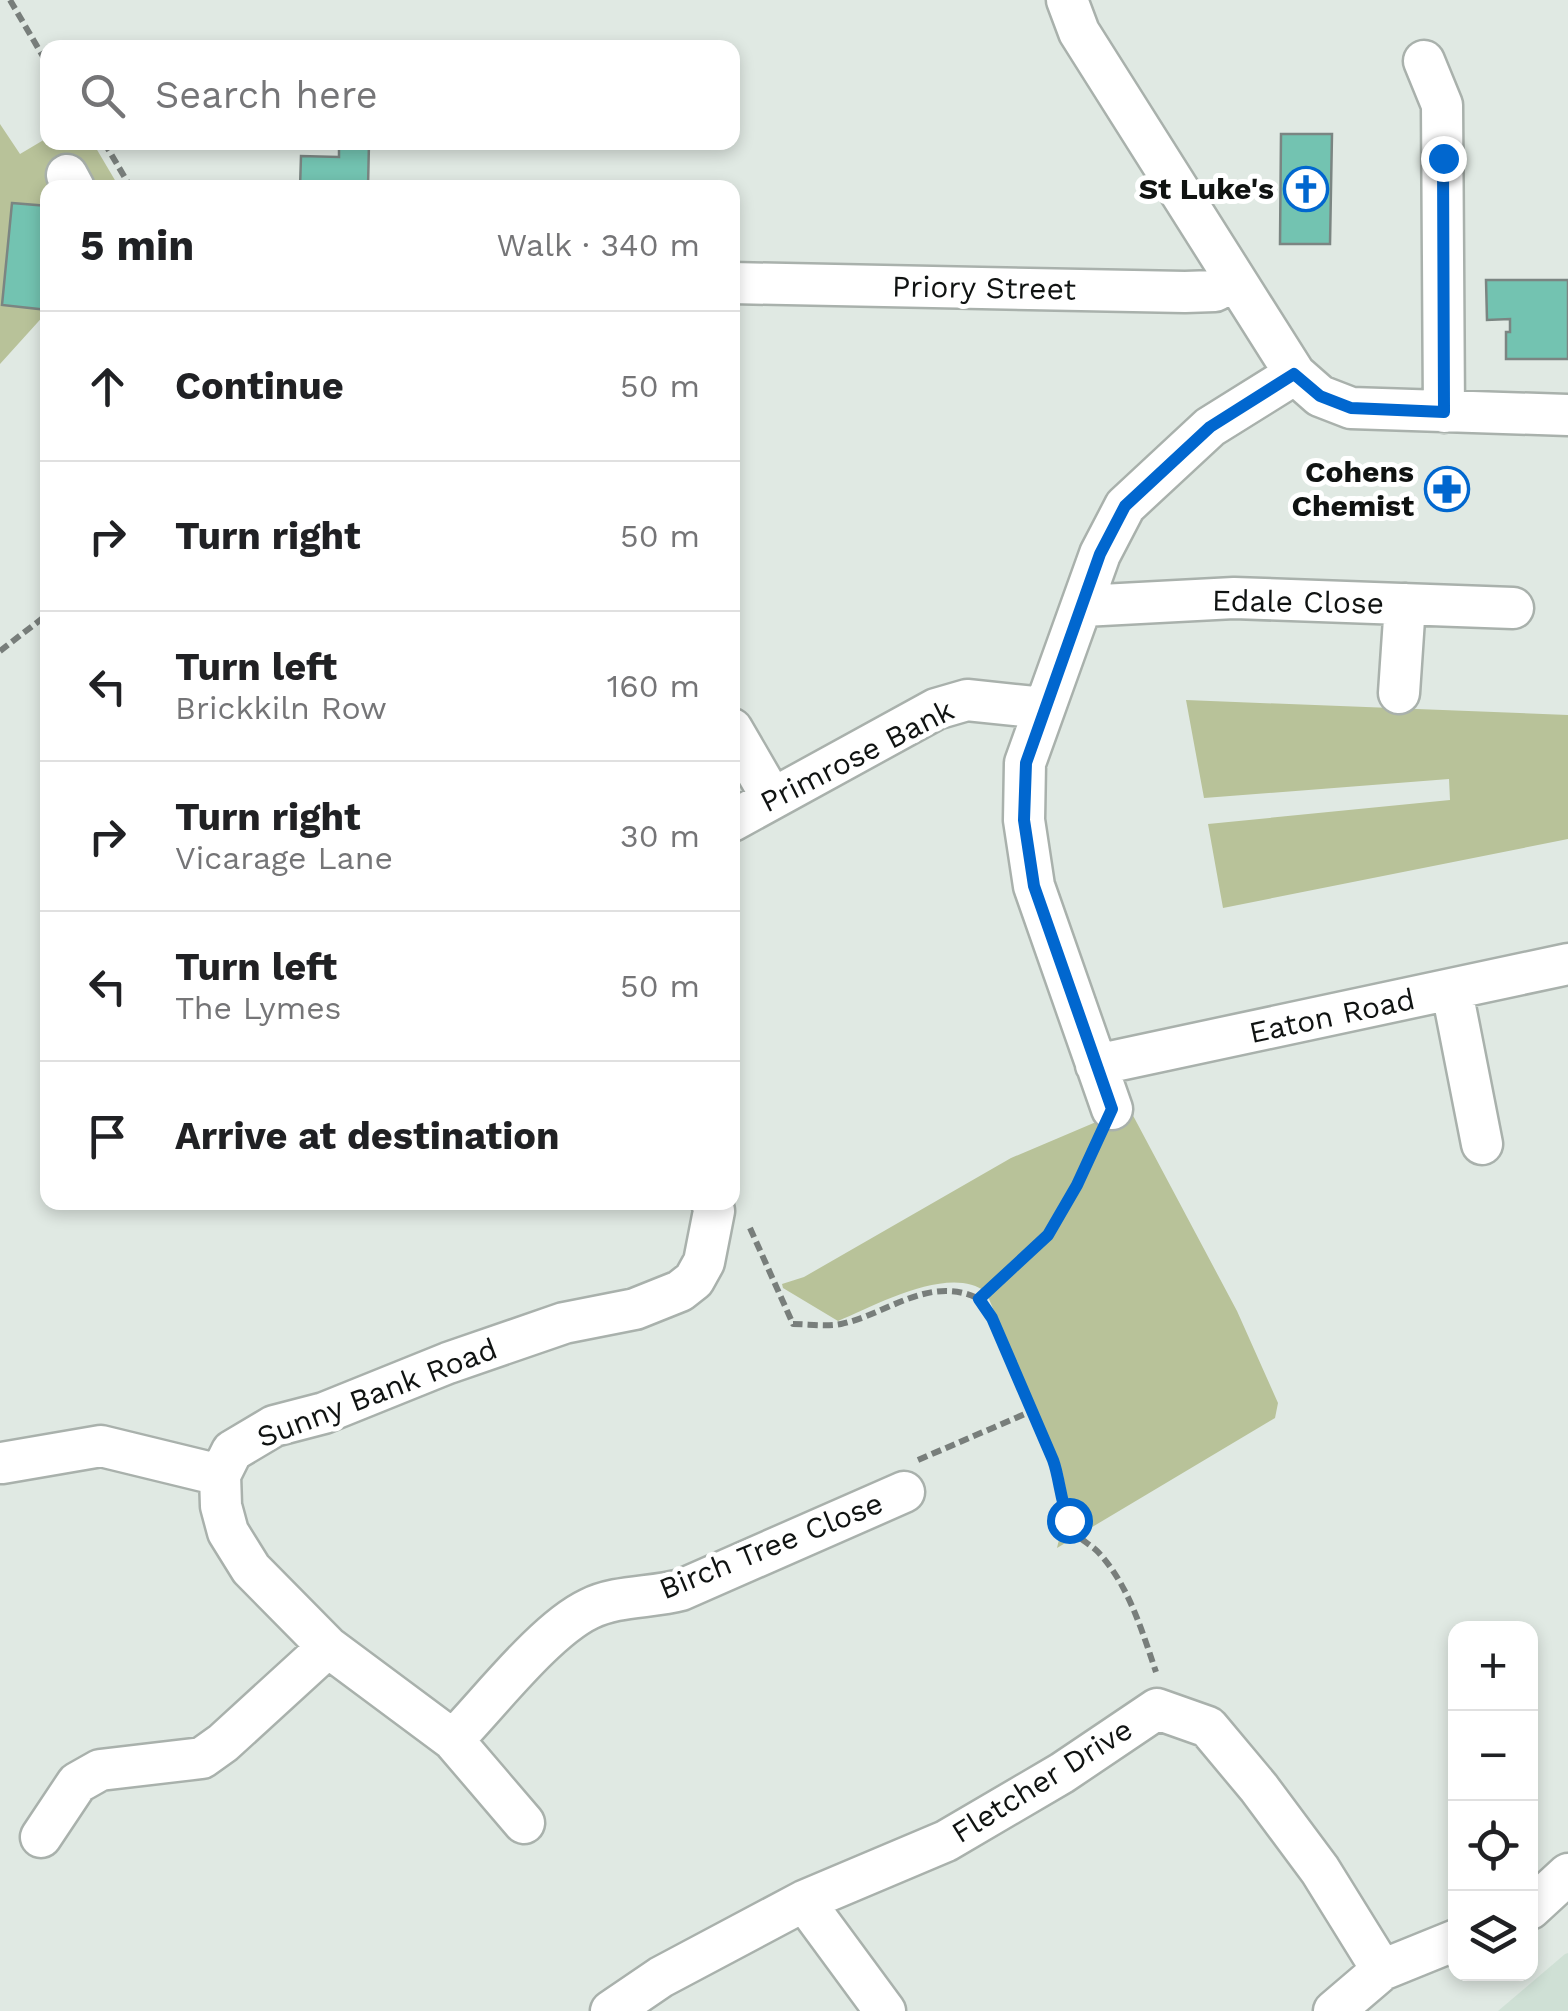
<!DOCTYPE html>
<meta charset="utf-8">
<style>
body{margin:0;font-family:"Work Sans",sans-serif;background:#f2f2f2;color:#202124}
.controls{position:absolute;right:30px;bottom:30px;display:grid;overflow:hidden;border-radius:20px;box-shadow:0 5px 15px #0003}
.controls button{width:90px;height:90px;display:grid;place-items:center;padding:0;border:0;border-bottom:2px solid #e0e0e0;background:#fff;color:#202124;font:50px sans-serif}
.stop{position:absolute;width:30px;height:30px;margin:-22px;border:8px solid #0167cf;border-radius:50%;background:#fff}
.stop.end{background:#0167cf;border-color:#fff;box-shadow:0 2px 10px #0008}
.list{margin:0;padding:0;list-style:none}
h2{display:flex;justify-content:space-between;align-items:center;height:130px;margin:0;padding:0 40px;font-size:42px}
h2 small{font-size:32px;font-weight:400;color:#757577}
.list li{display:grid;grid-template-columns:65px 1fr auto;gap:30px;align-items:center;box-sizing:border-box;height:150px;padding:0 40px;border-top:2px solid #e0e0e0}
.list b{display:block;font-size:38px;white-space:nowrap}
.list p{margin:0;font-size:32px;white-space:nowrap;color:#757577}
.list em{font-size:32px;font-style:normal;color:#757577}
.icon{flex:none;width:55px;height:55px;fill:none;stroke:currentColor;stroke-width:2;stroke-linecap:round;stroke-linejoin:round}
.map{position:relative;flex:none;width:1568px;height:2011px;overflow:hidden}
.search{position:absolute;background:#fff;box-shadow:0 5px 15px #0003;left:40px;top:40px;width:700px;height:110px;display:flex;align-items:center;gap:25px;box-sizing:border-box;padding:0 35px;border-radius:20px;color:#757577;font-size:38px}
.panel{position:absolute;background:#fff;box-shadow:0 5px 15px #0003;left:40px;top:180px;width:700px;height:1030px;border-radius:20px}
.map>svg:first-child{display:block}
.built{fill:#cfe0d5}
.green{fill:#b8c299}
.building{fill:#73c3b1;stroke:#7b8582;stroke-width:2.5}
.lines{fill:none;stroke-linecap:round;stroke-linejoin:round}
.minor-casing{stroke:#a9b1ac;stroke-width:45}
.path{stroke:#787e7b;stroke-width:6;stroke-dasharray:10 5;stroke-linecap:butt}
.minor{stroke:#fff;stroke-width:40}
.route{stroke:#0167cf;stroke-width:12}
.labels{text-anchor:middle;stroke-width:10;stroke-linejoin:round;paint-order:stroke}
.poi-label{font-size:30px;font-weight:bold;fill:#101312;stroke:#fff;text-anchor:end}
.street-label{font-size:30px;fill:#101312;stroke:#fff}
</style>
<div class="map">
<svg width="1568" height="2011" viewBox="0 0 1568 2011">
<rect width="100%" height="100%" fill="#e0e9e3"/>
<!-- built -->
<path class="built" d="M 1568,1953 L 1568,2011 L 1498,2011 L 1565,1954 Z"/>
<!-- green -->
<path class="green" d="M 0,124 L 20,154 L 47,138 L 48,142 L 93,143 L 119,187 L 48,188 L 47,312 L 0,364 Z
M 1186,700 L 1568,715 L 1568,839 L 1223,908 L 1208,824 L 1450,800 L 1449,779 L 1204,798 Z
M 1129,1108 L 1237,1311 L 1278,1403 L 1275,1418 L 1057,1548 L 1068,1502 L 1063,1474 L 986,1292 C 950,1264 876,1305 838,1321 L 783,1288 L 782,1284 L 804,1277 L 1011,1158 Z"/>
<!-- building -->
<path class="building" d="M 1281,134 L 1332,134 L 1330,244 L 1280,244 Z
M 339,142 L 369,142 L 368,188 L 300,188 L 301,156 L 339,157 Z
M 12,203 L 48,206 L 48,310 L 2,305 Z
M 1486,280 L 1568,280 L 1568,359 L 1506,359 L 1506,332 L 1510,332 L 1510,319 L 1487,320 Z"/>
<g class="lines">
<defs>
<path id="minor" d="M 1067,0 L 1079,32 L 1295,374 L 1320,396 L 1351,408 L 1568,415
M 1424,61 L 1442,105 L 1444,412
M 67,175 L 74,188
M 732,283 L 1185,292 L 1215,291 L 1233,280
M 1083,606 L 1234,598 L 1513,608
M 1399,693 L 1405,604
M 732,729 L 772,798
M 732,821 L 936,709 L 967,700 L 1044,708
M 1452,991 L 1482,1144
M 1096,1065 L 1568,964
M 1112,1109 L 1034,886 L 1024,820 L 1025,763 L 1100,554 L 1125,506 L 1210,427 L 1295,374
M 2,1463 L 101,1446 L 220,1475
M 453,1740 C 489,1703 545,1630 589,1609 C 617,1595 651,1598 681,1590 L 904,1492
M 524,1823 L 453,1740 L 328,1647 L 251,1569 L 228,1532 L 221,1506 L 220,1475 L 232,1451 L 274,1426 L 324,1413 L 448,1363 L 564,1323 L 635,1309 L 680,1291 L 694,1280 L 704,1262 L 714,1211 L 712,1202
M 41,1837 L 77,1783 L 100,1770 L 202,1758 L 223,1743 L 328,1647
M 804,1901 L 885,2011
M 1530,1909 L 1568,1874
M 611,2011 L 661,1977 L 804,1901 L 946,1841 L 1062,1773 L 1157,1709 L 1208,1727 L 1259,1788 L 1320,1870 L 1382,1970
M 1334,2011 L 1382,1970 L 1456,1940"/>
</defs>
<!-- minor casing -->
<use href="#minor" class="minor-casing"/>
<!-- path -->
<path class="path" d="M 10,0 L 48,65
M 104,142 L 131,188
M 0,651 L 48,614
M 1098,1140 L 1077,1185 L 1048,1235 L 979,1299 L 992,1318 L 1053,1460 C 1061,1482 1060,1507 1070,1527 C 1076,1538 1091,1544 1099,1553 C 1129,1586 1142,1631 1156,1672
M 750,1228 L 793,1324 C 808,1324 826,1327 841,1324 C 888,1314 930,1274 979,1299
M 918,1460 L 1032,1411"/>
<!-- minor -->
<use href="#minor" class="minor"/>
</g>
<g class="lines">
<!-- route -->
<path class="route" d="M 1069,1520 C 1060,1501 1060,1479 1053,1460 L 992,1318 L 979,1299 L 1048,1235 L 1077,1185 L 1112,1109 L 1034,886 L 1024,820 L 1026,763 L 1100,554 L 1125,506 L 1210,427 L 1294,374 L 1320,396 L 1351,408 L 1444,412 L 1443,158"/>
</g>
<!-- icons -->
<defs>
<symbol id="church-ring" viewBox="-11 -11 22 22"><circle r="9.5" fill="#fff" stroke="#0167cf" stroke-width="1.5"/><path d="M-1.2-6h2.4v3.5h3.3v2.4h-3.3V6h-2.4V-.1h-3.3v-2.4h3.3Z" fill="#0167cf"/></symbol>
<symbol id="pharmacy-ring" viewBox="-11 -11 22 22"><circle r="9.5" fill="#fff" stroke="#0167cf" stroke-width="1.5"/><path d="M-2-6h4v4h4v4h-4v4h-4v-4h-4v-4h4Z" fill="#0167cf"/></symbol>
</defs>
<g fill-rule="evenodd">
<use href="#church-ring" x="1281" y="164" width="50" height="50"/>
<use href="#pharmacy-ring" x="1422" y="464" width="50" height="50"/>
</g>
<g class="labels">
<!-- poi labels -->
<g class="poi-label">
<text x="1274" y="199">St Luke's</text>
<text x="1414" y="482">Cohens<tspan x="1414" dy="34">Chemist</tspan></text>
</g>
<!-- street labels -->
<g class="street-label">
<text transform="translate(984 288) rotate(1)" y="10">Priory Street</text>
<text transform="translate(1298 602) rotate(1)" y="10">Edale Close</text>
<text transform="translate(857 756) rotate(-27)" y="10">Primrose Bank</text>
<text transform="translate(1332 1016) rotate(-12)" y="10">Eaton Road</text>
<text transform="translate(377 1393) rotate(-21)" y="10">Sunny Bank Road</text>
<text transform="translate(771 1546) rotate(-22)" y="10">Birch Tree Close</text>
<text transform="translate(1042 1781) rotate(-32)" y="10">Fletcher Drive</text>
</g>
</g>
</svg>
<div class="controls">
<button>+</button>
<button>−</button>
<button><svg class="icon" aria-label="locate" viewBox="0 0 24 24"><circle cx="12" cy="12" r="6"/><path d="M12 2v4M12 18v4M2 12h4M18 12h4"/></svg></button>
<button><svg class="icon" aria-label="layers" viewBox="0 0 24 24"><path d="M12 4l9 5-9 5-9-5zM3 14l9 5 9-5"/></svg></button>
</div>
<div class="stop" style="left:1069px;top:1520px"></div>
<div class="stop end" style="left:1443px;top:158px"></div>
<div class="search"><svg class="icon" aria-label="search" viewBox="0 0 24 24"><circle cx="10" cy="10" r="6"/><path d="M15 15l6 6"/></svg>Search here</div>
<section class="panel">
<h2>5 min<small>Walk · 340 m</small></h2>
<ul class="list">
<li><svg class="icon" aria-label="ahead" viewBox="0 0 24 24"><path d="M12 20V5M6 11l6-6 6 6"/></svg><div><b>Continue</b></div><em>50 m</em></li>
<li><svg class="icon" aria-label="right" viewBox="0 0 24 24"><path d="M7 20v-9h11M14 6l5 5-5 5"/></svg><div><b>Turn right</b></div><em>50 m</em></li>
<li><svg class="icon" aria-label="left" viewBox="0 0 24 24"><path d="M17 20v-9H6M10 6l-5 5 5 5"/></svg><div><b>Turn left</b><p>Brickkiln Row</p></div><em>160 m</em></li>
<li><svg class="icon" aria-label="right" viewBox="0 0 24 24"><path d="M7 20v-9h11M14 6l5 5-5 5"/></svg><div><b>Turn right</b><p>Vicarage Lane</p></div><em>30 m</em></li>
<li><svg class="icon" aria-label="left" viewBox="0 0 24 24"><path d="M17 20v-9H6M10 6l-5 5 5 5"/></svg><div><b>Turn left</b><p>The Lymes</p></div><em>50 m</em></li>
<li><svg class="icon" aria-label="arrive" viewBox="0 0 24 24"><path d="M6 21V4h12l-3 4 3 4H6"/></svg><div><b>Arrive at destination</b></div></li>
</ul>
</section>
</div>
